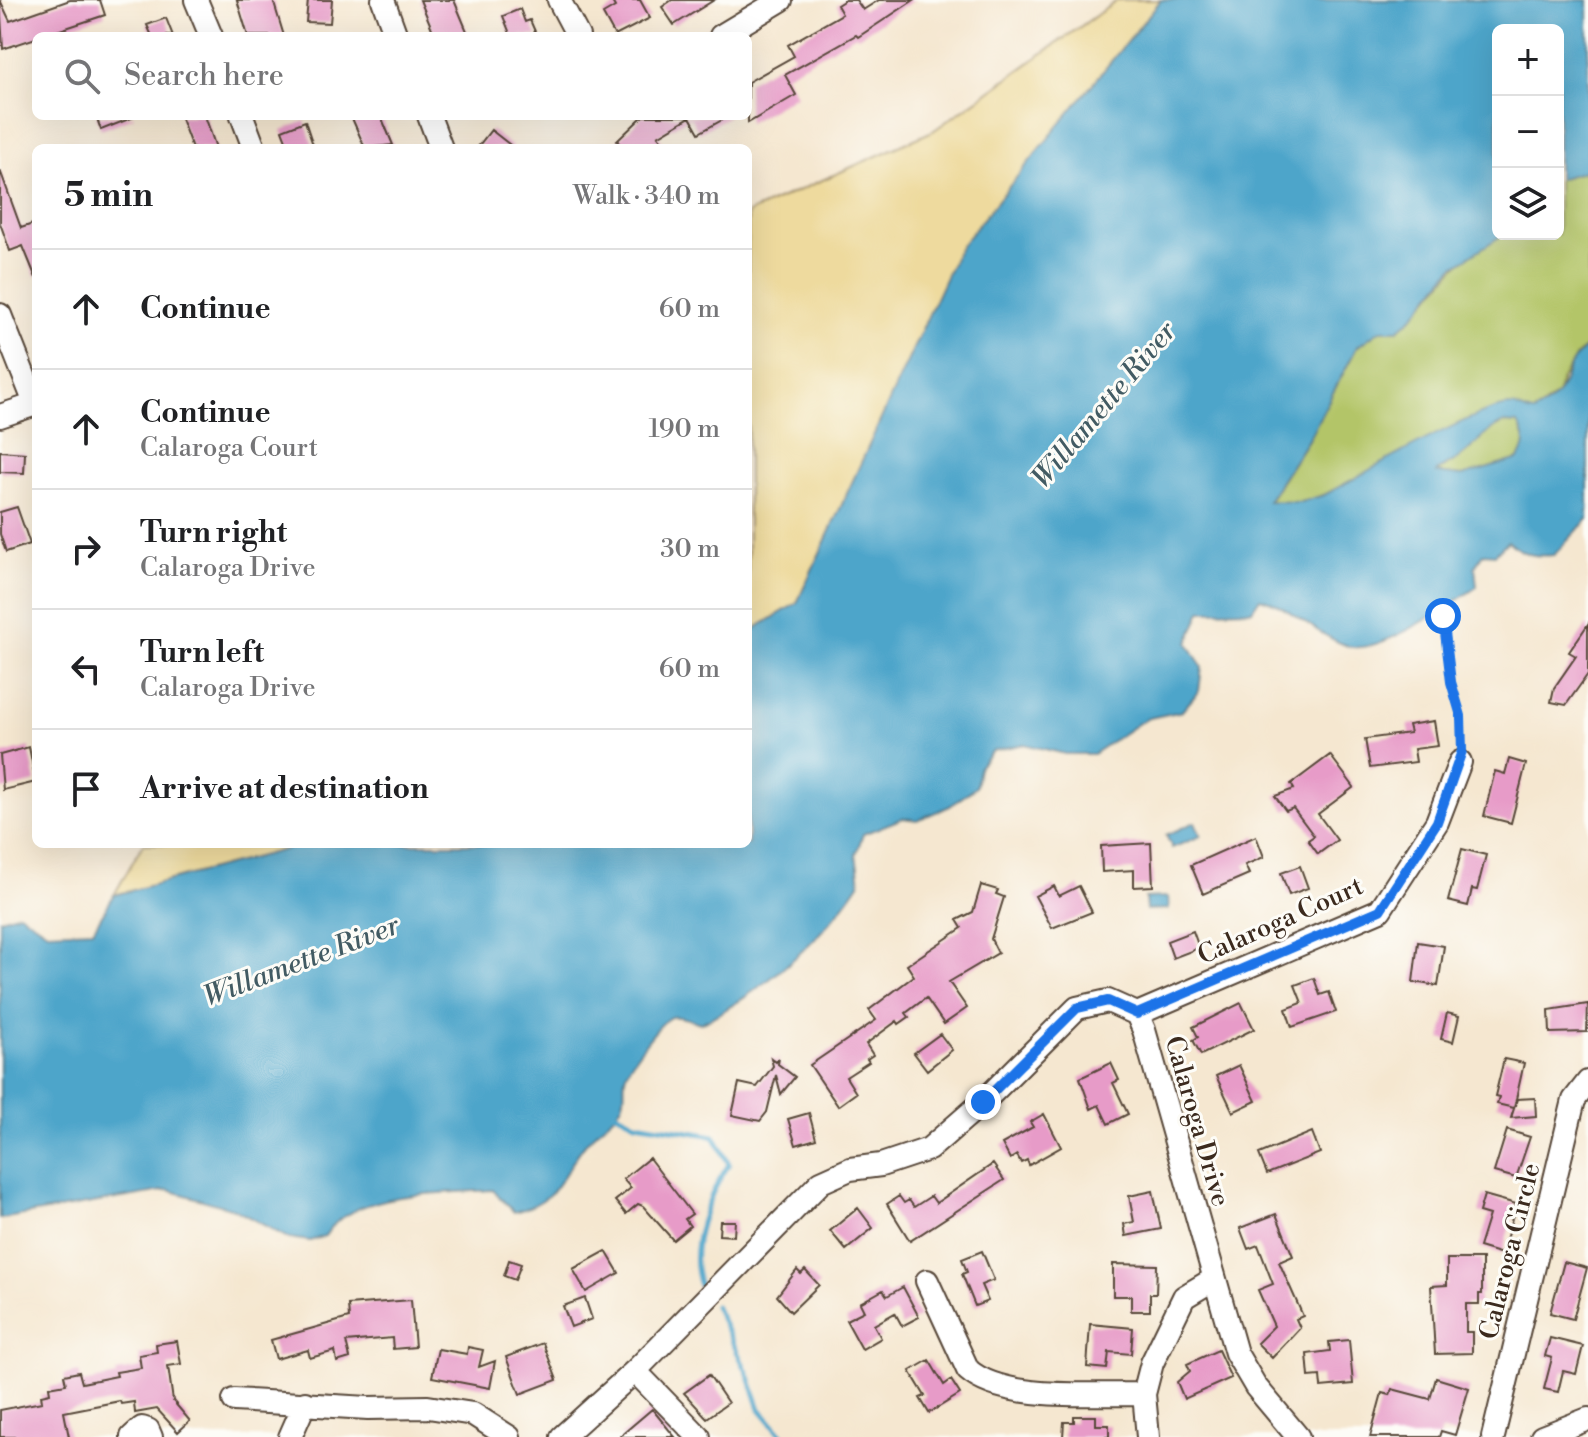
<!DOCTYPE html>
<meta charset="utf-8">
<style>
body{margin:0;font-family:"Libre Bodoni",serif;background:#f6f6f6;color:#202124}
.controls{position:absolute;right:24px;top:24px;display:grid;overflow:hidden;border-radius:12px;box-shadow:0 8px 32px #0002}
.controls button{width:72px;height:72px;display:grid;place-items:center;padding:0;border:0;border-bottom:2px solid #e0e0e0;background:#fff;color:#202124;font:40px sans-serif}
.stop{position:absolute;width:24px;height:24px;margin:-18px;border:6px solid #1a73e8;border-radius:50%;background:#fff}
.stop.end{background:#1a73e8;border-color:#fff;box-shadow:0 2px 8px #0008}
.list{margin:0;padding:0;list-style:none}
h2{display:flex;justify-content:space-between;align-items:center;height:104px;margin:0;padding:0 32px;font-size:34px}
h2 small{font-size:26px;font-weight:400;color:#757577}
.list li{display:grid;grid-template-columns:52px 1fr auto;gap:24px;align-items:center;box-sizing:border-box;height:120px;padding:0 32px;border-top:2px solid #e0e0e0}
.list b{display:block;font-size:30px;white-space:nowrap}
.list p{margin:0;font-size:26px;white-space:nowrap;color:#757577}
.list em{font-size:26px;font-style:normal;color:#757577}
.icon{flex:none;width:44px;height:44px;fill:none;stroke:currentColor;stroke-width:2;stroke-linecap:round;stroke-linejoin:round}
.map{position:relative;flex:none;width:1588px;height:1437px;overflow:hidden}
.search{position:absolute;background:#fff;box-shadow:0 8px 32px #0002;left:32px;top:32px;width:720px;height:88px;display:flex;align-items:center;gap:20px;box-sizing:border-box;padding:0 28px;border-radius:12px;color:#757577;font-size:30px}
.panel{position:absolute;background:#fff;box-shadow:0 8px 32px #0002;left:32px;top:144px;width:720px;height:704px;border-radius:12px}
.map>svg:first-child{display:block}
.green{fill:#b3c568;stroke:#777843;stroke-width:2}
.sand{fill:#eeda9e;stroke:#94825e;stroke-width:2}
.water{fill:#4da5ca;stroke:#446874;stroke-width:2;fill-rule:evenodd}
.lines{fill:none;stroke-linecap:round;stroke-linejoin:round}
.stream{stroke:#4da5ca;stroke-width:5}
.building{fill:#e79bc8}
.minor-casing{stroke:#574639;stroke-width:26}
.path{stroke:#574639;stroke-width:3;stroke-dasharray:6 6;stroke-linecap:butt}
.minor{stroke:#fff;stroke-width:22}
.route{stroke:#1a73e8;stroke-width:10}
.labels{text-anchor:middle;stroke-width:6;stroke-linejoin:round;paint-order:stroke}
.street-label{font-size:26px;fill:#3b2a1e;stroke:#fdfcf7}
.water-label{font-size:28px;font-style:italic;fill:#425b63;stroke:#fdfcf7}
</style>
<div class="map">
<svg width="1588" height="1437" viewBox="0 0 1588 1437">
<rect width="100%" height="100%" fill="#fdfcf7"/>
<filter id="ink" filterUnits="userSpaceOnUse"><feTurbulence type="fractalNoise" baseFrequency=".0125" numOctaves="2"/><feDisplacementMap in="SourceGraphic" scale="16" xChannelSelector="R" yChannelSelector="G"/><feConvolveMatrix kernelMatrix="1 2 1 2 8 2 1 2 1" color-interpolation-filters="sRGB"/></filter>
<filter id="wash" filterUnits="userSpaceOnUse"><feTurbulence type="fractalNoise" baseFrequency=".006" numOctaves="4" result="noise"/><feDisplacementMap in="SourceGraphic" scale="32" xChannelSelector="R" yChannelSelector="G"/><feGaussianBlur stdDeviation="1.8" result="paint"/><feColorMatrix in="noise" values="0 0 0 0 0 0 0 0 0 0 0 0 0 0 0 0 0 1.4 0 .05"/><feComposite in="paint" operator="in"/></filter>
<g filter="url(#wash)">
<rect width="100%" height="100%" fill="#f5e7d0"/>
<!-- green -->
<path class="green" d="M 1588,170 L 1588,346 L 1578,353 L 1562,379 L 1557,395 L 1534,413 L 1462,422 L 1324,495 L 1300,502 L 1268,502 L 1309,438 L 1357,347 L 1380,329 L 1398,330 C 1434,300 1455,253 1502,235 C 1517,229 1542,234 1558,234 L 1558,179 Z
M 1504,423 L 1519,424 L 1527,445 L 1519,459 L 1462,476 L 1436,473 L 1467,452 L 1483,434 Z"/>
<!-- sand -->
<path class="sand" d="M 1118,0 L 1161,0 L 960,248 L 797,603 L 748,633 L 748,213 L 933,131 Z
M 143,844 L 306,844 L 114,895 Z"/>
<!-- water -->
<path class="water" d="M 1161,0 L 1588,0 L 1588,170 L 1558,179 L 1558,30 L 1498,30 L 1498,234 L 1504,234 L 1453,267 L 1412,318 L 1398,330 L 1380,330 L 1357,347 L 1309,438 L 1268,501 L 1300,502 L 1324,495 C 1359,477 1479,405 1511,406 C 1519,406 1526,413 1534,413 C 1541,408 1551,403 1556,396 C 1569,379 1565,362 1588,346 L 1588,519 L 1554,555 C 1534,557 1523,555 1508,541 L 1495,554 L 1483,553 L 1475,567 L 1477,587 C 1451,604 1378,656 1348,646 C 1316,635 1292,607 1260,598 L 1252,610 L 1201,611 L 1188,643 L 1202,667 L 1199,691 L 1182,711 L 1145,719 L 1093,754 L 1065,754 L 1024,744 L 992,751 L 979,767 L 976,787 L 950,806 L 917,820 L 903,818 L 863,834 L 856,854 L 860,882 C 823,939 763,992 701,1023 C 693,1021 680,1015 671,1017 C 662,1019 630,1063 626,1073 C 622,1085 628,1096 620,1108 C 611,1121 596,1131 586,1143 C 559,1176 560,1201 514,1212 L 493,1190 C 444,1194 352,1189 325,1236 L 310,1241 L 288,1238 L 234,1209 L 168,1190 L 0,1219 L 0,919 L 19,913 L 47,932 L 93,930 L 114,895 L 306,844 L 748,844 L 748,633 L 797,603 L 959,248 ZM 1504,423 L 1518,424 C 1527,438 1527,445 1519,459 L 1462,476 L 1436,473 C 1444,464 1454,463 1463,455 C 1478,443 1486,431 1504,423 Z
M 1195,822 L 1201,836 L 1172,848 L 1166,835 Z
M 1168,897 L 1169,909 L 1146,910 L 1145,898 Z"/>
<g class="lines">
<!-- stream -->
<path class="stream" d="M 616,1113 L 636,1123 L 714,1136 L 729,1164 C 708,1196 686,1246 700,1286
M 715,1306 L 748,1374 L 760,1409 L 784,1437"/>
</g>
<g id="blocks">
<!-- building -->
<path class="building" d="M 0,0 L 10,21 L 70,0 L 100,0 L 105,15 L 3,49 Z
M 237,0 L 273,0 L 284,36 L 248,36 Z
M 308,0 L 332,0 L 330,23 L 306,22 Z
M 420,0 L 454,0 L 469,36 L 435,36 Z
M 611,0 L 640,0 L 650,18 L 615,36 L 603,14 L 615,7 Z
M 672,0 L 714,0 L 674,25 L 662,7 Z
M 845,0 L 856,0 L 863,10 L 879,0 L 914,0 L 858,37 L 856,35 L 785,75 L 796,95 L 748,123 L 748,82 L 794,56 L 788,45 L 842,14 L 837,5 Z
M 520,9 L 525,22 L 530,20 L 537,36 L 511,36 L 503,16 Z
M 166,18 L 173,36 L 152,36 L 147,25 Z
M 96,116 L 134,116 L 134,117 L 101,130 Z
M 180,116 L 205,116 L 216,148 L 192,148 Z
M 351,116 L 381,116 L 393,145 L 365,148 Z
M 643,116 L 729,116 L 699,133 L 690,117 L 658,136 L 662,141 L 653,148 L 624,148 L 617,141 Z
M 305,121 L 314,148 L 289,148 L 282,130 Z
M 491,130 L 514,148 L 477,148 Z
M 0,170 L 21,228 L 36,223 L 36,278 L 23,246 L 10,251 L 0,223 Z
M 0,451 L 25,453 L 24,473 L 0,472 Z
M 17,507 L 30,544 L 6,552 L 0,534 L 0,512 Z
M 1588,624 L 1588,674 L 1566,705 L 1551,702 L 1554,688 L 1576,656 L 1569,652 Z
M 1434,721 L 1438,746 L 1414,749 L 1416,762 L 1370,768 L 1365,739 L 1410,733 L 1408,725 Z
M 29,747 L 36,782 L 3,790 L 0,755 Z
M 1330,755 L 1354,787 L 1318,814 L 1337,840 L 1318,854 L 1308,840 L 1314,836 L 1293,808 L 1286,811 L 1275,796 L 1294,789 L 1291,784 Z
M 1509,759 L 1526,764 L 1511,823 L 1484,816 L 1495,771 L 1505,774 Z
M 1256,836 L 1264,857 L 1245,865 L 1249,874 L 1203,894 L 1191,865 Z
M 1151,843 L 1153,886 L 1134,887 L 1134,870 L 1102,872 L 1101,846 Z
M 1462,849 L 1486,855 L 1477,890 L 1472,889 L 1468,906 L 1448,901 Z
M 1300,866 L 1308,888 L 1289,895 L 1281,873 Z
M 981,885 L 998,890 L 996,894 L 1004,897 L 991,939 L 998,953 L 949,982 L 967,1008 L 944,1024 L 926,998 L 906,1013 L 909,1017 L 899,1024 L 897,1021 L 866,1044 L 873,1055 L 867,1059 L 869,1062 L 846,1077 L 856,1093 L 838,1106 L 810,1065 L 876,1020 L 869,1010 L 914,976 L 907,965 L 962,928 L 957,920 L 973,912 Z
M 1054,886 L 1059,896 L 1079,886 L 1092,912 L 1052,928 L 1035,896 Z
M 1193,931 L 1199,948 L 1173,958 L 1167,941 Z
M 1418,942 L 1444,946 L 1438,986 L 1413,982 Z
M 1314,978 L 1320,995 L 1329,992 L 1336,1012 L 1292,1027 L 1286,1009 L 1302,1003 L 1295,985 Z
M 1241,1003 L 1254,1029 L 1201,1055 L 1193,1040 L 1198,1037 L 1193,1027 Z
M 1588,1004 L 1587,1032 L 1550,1033 L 1549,1010 Z
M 1447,1013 L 1459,1016 L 1453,1042 L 1441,1039 Z
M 940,1034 L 952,1050 L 927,1070 L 914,1053 Z
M 771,1058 L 776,1062 L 779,1058 L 778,1064 L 795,1077 L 781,1094 L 776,1075 L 767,1112 L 760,1121 L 732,1115 L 739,1083 L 757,1087 L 773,1066 Z
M 1504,1059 L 1524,1063 L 1514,1108 L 1497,1104 L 1499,1097 L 1495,1096 Z
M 1111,1063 L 1119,1080 L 1113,1083 L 1128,1114 L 1108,1124 L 1099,1105 L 1091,1109 L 1080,1078 Z
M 1239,1065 L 1256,1101 L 1233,1112 L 1216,1076 Z
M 1535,1098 L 1536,1116 L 1511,1118 L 1517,1099 Z
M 809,1113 L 816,1139 L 796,1145 L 788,1119 Z
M 1044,1114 L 1061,1147 L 1029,1165 L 1027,1160 L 1021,1163 L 1017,1155 L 1010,1159 L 1002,1144 L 1033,1127 L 1030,1122 Z
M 1507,1130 L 1530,1137 L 1516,1178 L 1494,1172 Z
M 1312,1132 L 1320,1153 L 1267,1174 L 1259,1154 Z
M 649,1158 L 692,1214 L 685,1219 L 690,1226 L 673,1240 L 643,1206 L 638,1204 L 626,1214 L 615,1201 L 631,1188 L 623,1179 Z
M 993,1164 L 1004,1180 L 910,1241 L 887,1204 L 899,1196 L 904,1203 L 909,1200 L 914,1207 L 931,1196 L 936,1203 Z
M 1153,1191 L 1161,1229 L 1126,1236 L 1124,1224 L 1134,1222 L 1129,1196 Z
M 1484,1195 L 1516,1204 L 1502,1254 L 1479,1247 L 1489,1215 L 1479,1212 Z
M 858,1208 L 873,1228 L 846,1250 L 830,1231 Z
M 1276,1214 L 1293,1256 L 1279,1262 L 1303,1316 L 1296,1319 L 1300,1328 L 1272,1358 L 1257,1343 L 1274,1326 L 1258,1290 L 1273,1284 L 1258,1245 L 1248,1249 L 1240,1228 Z
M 720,1221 L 735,1221 L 734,1236 L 719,1235 Z
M 606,1251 L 619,1273 L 586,1292 L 573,1269 Z
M 982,1251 L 994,1280 L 981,1285 L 988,1301 L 975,1306 L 962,1274 L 967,1272 L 962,1259 Z
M 1447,1259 L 1482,1259 L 1482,1294 L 1479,1294 L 1479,1304 L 1466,1304 L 1466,1332 L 1472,1332 L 1472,1353 L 1435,1354 L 1431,1286 L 1447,1285 Z
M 509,1260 L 521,1264 L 515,1280 L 504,1276 Z
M 1564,1262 L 1587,1268 L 1573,1319 L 1550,1313 Z
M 1113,1264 L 1157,1265 L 1156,1294 L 1150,1294 L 1150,1311 L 1131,1311 L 1131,1296 L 1113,1296 Z
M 797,1270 L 801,1274 L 805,1270 L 819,1285 L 791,1312 L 777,1296 Z
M 903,1287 L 919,1317 L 902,1326 L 895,1313 L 874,1325 L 881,1338 L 862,1349 L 846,1320 L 864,1311 L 860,1303 L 883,1290 L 887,1296 Z
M 585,1298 L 592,1319 L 571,1327 L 563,1306 Z
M 411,1300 L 415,1347 L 393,1349 L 392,1338 L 346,1342 L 350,1358 L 337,1362 L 335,1351 L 310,1358 L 308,1350 L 276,1359 L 271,1340 L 349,1318 L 348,1305 Z
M 1090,1324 L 1133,1328 L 1131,1354 L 1109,1352 L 1107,1369 L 1087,1367 Z
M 1550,1338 L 1583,1346 L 1576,1374 L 1563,1371 L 1558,1392 L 1544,1389 L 1552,1358 L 1545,1356 Z
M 1349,1340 L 1353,1384 L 1321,1387 L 1320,1376 L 1309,1377 L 1307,1354 L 1330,1351 L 1329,1342 Z
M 177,1341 L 181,1364 L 168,1366 L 173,1401 L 190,1421 L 178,1432 L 157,1409 L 135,1413 L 134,1402 L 121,1404 L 120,1401 L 64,1412 L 69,1437 L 0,1437 L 0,1410 L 42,1402 L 41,1395 L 50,1393 L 49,1387 L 66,1384 L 64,1375 L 79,1372 L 82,1383 L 117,1376 L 116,1372 L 141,1368 L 139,1355 L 157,1352 L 156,1344 Z
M 543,1343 L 557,1380 L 520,1394 L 506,1357 Z
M 468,1347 L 483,1350 L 479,1367 L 495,1361 L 490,1388 L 432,1377 L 438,1349 L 467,1354 Z
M 1218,1350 L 1231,1378 L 1184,1399 L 1177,1382 L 1190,1371 L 1187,1364 Z
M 929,1360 L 944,1385 L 951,1380 L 960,1394 L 929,1413 L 920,1398 L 925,1396 L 910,1371 Z
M 709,1375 L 728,1403 L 707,1418 L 684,1393 Z
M 1436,1378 L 1469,1388 L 1455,1435 L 1441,1431 L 1439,1437 L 1370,1437 L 1382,1393 L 1390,1395 L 1392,1389 L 1430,1399 Z
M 652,1409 L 675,1437 L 619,1437 Z
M 1074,1416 L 1096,1416 L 1096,1425 L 1109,1425 L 1109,1437 L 1063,1437 L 1064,1422 L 1074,1422 Z"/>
</g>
</g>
<g filter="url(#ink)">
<use href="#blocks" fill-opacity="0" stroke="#574639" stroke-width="2"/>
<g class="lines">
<defs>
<path id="minor" d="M 196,0 L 211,36
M 383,0 L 396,36
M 559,0 L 578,36
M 721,36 L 781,0
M 242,116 L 254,148
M 429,116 L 441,148
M 0,315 L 36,406
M 0,416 L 36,404
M 1137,1014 L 1380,910 L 1437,822 L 1460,762
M 927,1281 L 968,1370 C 1004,1402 1096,1393 1144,1394
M 635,1371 L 699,1437
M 234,1400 L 368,1408 L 428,1407 L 473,1414 L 509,1437
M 132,1437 L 142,1428 L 148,1430 L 151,1437
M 290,1437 L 305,1403
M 562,1437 L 635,1371 L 821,1182 L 850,1169 L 881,1165 L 929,1149 L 983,1102 L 1077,1008 L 1108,1001 L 1137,1014 L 1144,1030 L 1236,1353 L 1256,1387 L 1298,1437
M 1148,1437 L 1144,1394 L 1152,1363 L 1184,1297 L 1214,1279
M 1493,1437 L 1574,1100 L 1588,1082
M 1542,1437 L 1588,1419"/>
</defs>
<!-- minor casing -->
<use href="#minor" class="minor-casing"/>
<!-- path -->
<path class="path" d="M 1443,616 C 1446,660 1461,702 1462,746"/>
<!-- minor -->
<use href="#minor" class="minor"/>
</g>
</g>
<g class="lines" filter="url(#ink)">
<!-- route -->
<path class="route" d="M 983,1102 L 1077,1008 L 1108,1001 L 1137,1014 L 1380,910 L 1437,822 L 1462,751 L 1461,716 L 1451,682 L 1443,616"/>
</g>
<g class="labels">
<!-- street labels -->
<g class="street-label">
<text transform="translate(1280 920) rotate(-24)" y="9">Calaroga Court</text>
<text transform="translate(1198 1121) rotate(74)" y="9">Calaroga Drive</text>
<text transform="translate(1509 1251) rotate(-76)" y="9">Calaroga Circle</text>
</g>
<!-- water labels -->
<g class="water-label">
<text transform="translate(1103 404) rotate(-50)" y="10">Willamette River</text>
<text transform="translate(301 960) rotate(-21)" y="10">Willamette River</text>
</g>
</g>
</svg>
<div class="controls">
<button>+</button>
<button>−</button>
<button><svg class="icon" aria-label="layers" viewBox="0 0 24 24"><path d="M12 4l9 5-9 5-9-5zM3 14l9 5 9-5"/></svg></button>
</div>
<div class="stop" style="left:1443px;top:616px"></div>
<div class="stop end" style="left:983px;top:1102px"></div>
<div class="search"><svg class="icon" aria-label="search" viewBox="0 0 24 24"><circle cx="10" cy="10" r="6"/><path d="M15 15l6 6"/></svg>Search here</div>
<section class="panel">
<h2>5 min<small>Walk · 340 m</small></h2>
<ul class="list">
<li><svg class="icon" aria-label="ahead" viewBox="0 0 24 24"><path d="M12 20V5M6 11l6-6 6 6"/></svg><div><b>Continue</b></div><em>60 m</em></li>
<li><svg class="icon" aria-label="ahead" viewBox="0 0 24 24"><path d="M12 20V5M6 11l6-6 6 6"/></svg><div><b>Continue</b><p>Calaroga Court</p></div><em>190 m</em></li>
<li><svg class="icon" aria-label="right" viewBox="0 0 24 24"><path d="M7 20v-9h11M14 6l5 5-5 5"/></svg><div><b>Turn right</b><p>Calaroga Drive</p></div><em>30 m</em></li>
<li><svg class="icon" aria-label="left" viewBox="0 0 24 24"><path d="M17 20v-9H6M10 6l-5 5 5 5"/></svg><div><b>Turn left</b><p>Calaroga Drive</p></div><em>60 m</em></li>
<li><svg class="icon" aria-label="arrive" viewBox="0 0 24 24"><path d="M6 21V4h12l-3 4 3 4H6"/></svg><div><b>Arrive at destination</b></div></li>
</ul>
</section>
</div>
